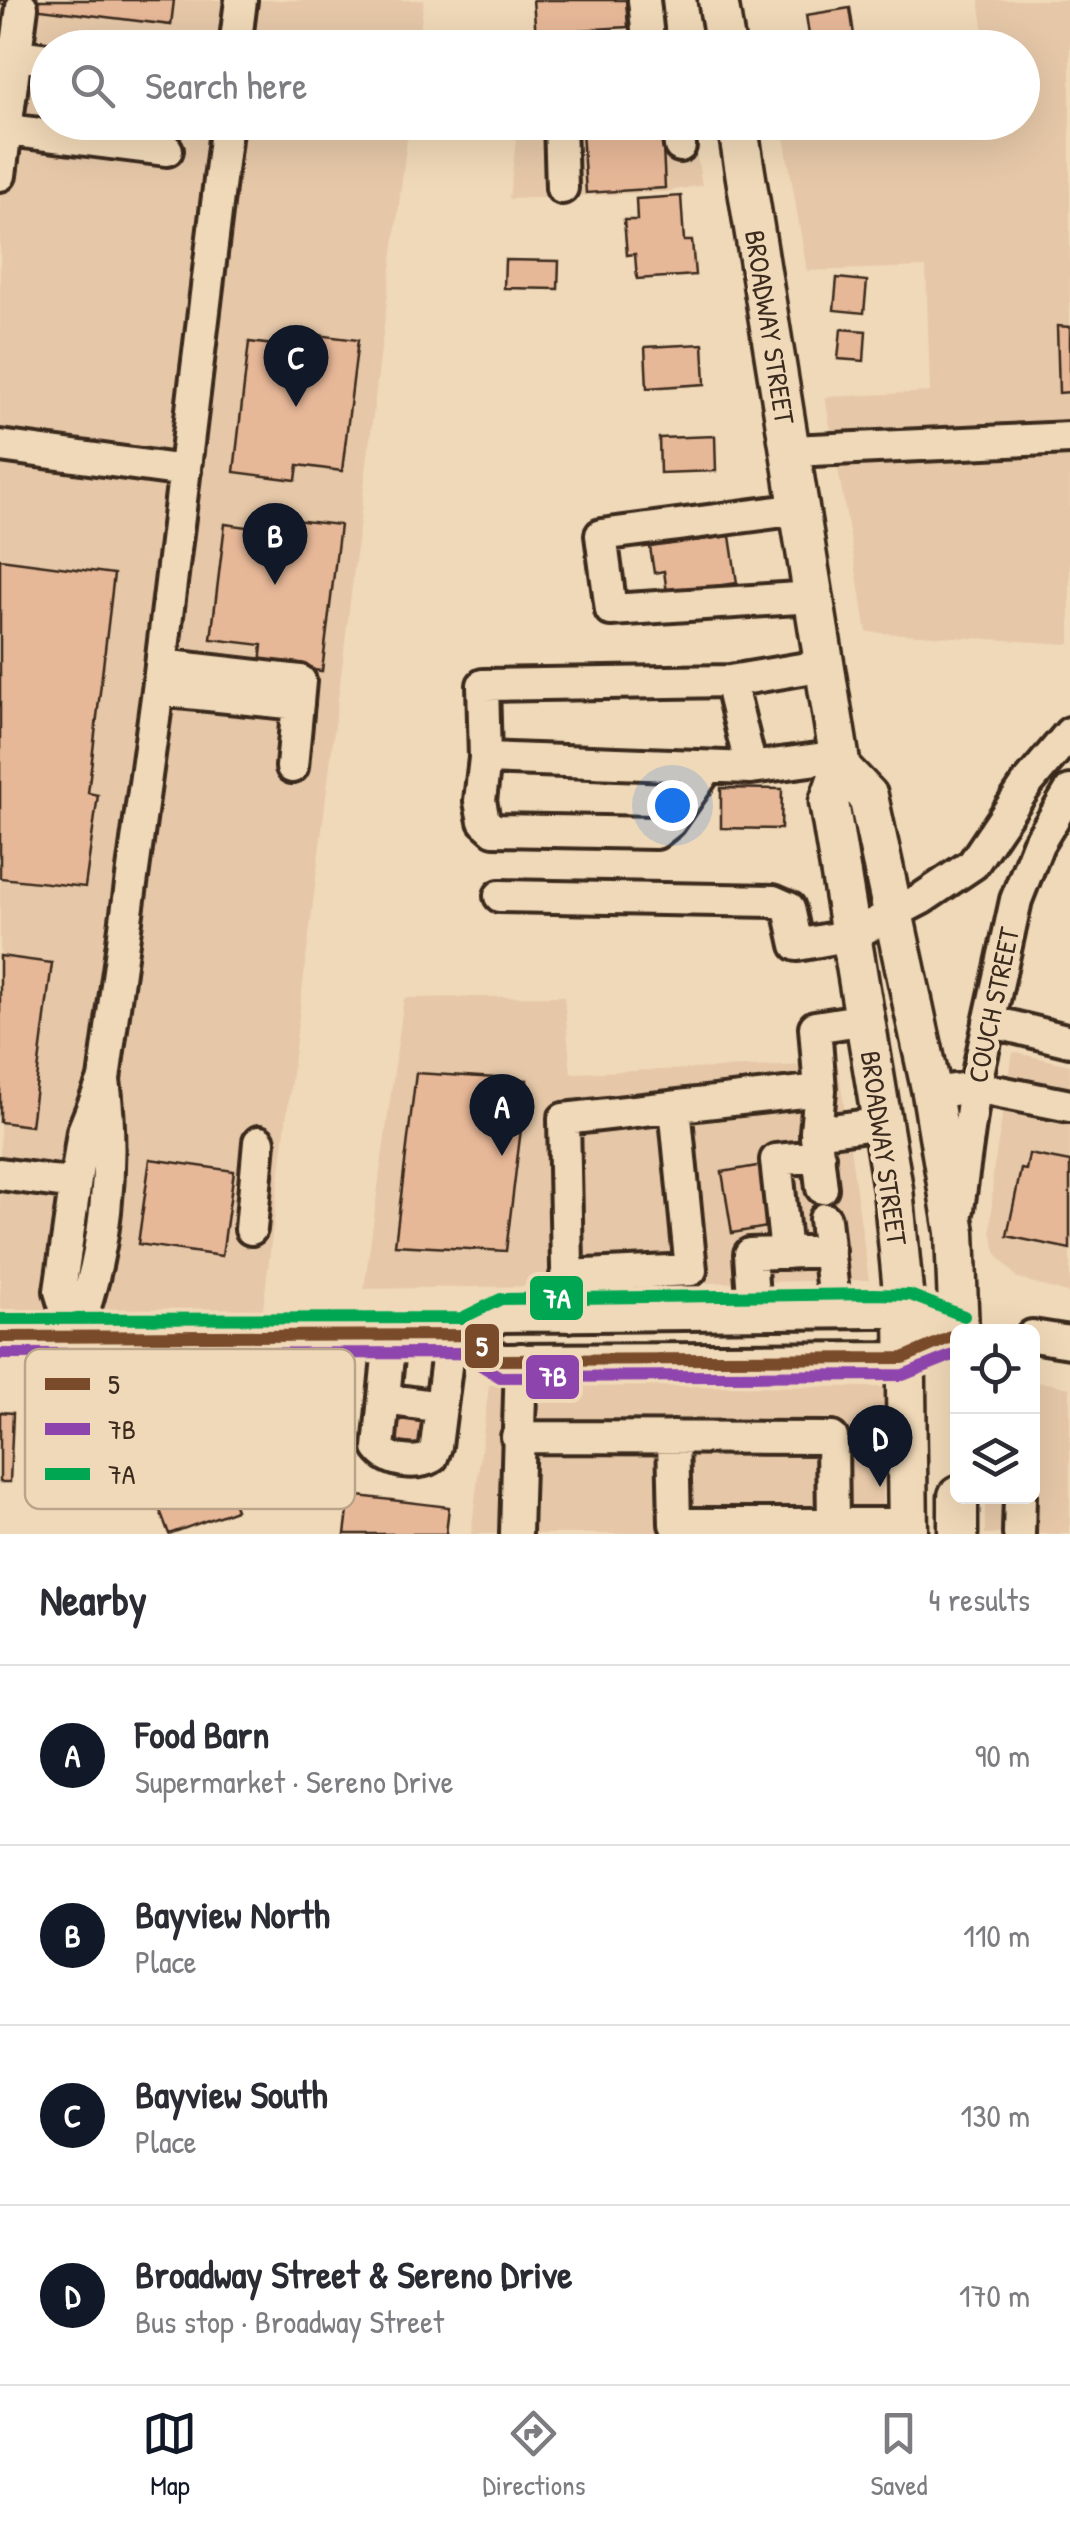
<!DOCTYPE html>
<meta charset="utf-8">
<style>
body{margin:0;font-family:"Patrick Hand",sans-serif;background:#f2f2f3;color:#2b2b33}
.controls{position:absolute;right:30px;bottom:30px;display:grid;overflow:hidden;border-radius:15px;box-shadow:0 10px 40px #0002}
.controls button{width:90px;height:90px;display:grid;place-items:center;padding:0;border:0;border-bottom:2px solid #e1e1e2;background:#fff;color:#2b2b33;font:50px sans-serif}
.you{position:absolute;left:672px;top:805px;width:35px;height:35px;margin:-25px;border:8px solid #fff;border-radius:50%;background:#1a73e8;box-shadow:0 0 0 15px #1a73e833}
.badge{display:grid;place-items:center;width:65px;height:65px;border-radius:50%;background:#111827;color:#fff;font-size:32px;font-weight:700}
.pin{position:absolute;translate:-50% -82px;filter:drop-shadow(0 2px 5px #0008)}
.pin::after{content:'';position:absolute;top:52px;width:35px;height:30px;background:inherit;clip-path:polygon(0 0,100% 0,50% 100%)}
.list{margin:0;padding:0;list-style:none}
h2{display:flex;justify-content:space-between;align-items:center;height:130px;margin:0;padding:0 40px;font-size:42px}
h2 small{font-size:32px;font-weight:400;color:#7c7c81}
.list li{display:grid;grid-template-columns:65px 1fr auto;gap:30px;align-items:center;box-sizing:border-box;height:180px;padding:0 40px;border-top:2px solid #e1e1e2}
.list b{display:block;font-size:38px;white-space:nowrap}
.list p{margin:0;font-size:32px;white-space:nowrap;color:#7c7c81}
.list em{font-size:32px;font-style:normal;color:#7c7c81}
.icon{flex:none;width:55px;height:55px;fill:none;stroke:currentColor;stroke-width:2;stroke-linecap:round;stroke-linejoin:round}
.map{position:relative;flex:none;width:1070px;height:1534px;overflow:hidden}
.search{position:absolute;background:#fff;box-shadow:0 10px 40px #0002;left:30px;right:30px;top:30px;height:110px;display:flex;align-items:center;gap:25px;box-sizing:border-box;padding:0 35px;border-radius:55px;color:#7c7c81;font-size:38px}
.sheet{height:850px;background:#fff}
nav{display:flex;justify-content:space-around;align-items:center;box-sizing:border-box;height:140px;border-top:2px solid #e1e1e2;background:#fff;font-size:28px;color:#7c7c81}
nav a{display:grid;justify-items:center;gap:5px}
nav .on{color:#111827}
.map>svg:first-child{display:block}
.built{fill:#e6c8a8}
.building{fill:#e7b898;stroke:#3b2a1e;stroke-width:2.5}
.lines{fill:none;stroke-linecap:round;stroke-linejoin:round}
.minor-casing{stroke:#3b2a1e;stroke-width:38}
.major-casing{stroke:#3b2a1e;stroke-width:45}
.minor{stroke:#f0d9b8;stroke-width:30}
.major{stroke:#f0d9b8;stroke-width:38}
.bus-1-casing{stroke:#f0d9b8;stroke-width:20}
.bus-2-casing{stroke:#f0d9b8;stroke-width:20}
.bus-3-casing{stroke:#f0d9b8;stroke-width:20}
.bus-1{stroke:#7a4b2a;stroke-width:12}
.bus-2{stroke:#8e44ad;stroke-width:12}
.bus-3{stroke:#00a651;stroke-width:12}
.labels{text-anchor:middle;stroke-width:10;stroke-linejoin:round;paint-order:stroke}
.street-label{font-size:28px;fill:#3b2a1e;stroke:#f0d9b8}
.key{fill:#f0d9b8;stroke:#baa48a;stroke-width:2.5}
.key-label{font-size:28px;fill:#3b2a1e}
.line-badge{stroke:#f0d9b8;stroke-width:4}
.badge-label{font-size:28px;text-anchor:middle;font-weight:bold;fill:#fff}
</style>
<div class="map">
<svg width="1070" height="1534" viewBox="0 0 1070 1534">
<rect width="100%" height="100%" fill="#f0d9b8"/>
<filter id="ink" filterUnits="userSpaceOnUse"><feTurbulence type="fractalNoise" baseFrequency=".01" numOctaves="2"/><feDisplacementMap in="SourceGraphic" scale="20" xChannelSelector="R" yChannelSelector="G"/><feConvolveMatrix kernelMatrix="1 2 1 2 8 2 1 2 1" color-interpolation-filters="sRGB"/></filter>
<g filter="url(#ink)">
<!-- built -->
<path class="built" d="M 0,0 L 424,0 L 418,47 L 48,48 L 48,122 L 409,123 L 263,1309 L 0,1309 Z
M 979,0 L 1070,0 L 1070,644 L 867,632 L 825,397 L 930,392 L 926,267 L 807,271 L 784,136 L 997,128 L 997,123 L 1022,122 L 1022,48 L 986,47 Z
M 518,123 L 691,123 L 702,185 L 665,192 L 509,199 Z
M 564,996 L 571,1073 L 838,1064 L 869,1280 L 364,1289 L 404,998 Z
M 1013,1052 L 1070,1065 L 1070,1294 L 1017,1278 L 997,1255 L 991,1232 L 993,1172 Z
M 1041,1382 L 1070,1388 L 1070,1534 L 985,1534 L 985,1497 L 1032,1496 L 1033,1386 Z
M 489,1385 L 885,1387 L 882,1534 L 471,1534 Z"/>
<!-- building -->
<path class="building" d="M 0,0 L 174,0 L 171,25 L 0,4 Z
M 533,0 L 626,0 L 628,27 L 579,30 L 580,46 L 537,48 Z
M 850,8 L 856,48 L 811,48 L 806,15 Z
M 662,126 L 665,188 L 586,193 L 582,131 Z
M 681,196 L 684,241 L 692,241 L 695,275 L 637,279 L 635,254 L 627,255 L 624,220 L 637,220 L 636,199 Z
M 505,260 L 559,261 L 558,289 L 504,288 Z
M 837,278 L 867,281 L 864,313 L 834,310 Z
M 1057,326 L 1070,327 L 1070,392 L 1059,393 Z
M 841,329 L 866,331 L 864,361 L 838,359 Z
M 301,333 L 358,340 L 342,471 L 298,465 L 296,480 L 234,472 L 249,342 L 298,348 Z
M 703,344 L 705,384 L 647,388 L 645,347 Z
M 715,436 L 716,471 L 660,473 L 659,438 Z
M 285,519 L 340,525 L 322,671 L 260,664 L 262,645 L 211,639 L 225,524 L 283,532 Z
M 730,536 L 737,583 L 667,593 L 664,571 L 654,573 L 650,547 Z
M 0,559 L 114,574 L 88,793 L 98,795 L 85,887 L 0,878 Z
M 721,788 L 782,789 L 781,829 L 721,828 Z
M 0,956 L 52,963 L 31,1126 L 0,1122 Z
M 416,1073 L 527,1080 L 506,1251 L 395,1245 Z
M 1029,1154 L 1070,1162 L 1070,1249 L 1007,1236 L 1021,1169 L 1026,1170 Z
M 150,1159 L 234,1171 L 222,1256 L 138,1244 Z
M 763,1165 L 773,1226 L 732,1233 L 722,1172 Z
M 392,1408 L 425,1412 L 421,1445 L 388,1441 Z
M 0,1412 L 13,1413 L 10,1482 L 0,1482 Z
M 221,1430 L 234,1464 L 221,1469 L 236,1510 L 169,1534 L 158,1505 L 180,1498 L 169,1468 L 200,1456 L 194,1440 Z
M 350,1495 L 449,1507 L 446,1534 L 345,1534 Z"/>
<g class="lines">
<defs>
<path id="minor" d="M 644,0 L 649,48
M 235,48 L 241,0
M 0,53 L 48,59
M 560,122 L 562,188
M 677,122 L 680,146
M 0,129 L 167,150
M 0,175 L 22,7
M 0,446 L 185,471
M 791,451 L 1070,438
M 800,509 L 601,535 L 611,610 L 814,597
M 161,665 L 300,681 L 292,767
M 825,665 L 730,681 L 751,768 L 840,756
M 730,681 L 483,685 L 485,758 L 751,768
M 158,690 L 298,704
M 485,758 L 480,801 L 484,821 L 494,830 L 656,833 L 670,822 L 708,767
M 500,896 L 773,901 L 789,908 L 797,945 L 852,935 L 921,899 L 973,864 L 1027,784 L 1070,733
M 866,1019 L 815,1027 L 820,1090 L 816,1132 L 883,1123
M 989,1021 L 1070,1041
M 932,1093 L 975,1087 L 1070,1106
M 816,1137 L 822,1188
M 0,1174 L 74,1184
M 958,1209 L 975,1087 L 1016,900 L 1038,844 L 1070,791
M 825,1219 L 835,1312
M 251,1229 L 259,1142
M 786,1253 L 776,1160 L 819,1156
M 566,1276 L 691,1270 L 675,1107
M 754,1312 L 750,1254 L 829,1251
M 568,1316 L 564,1119 L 820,1090
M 467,1335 L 500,1360 L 903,1358 L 958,1334
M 1032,1336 L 1070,1342
M 0,1337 L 467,1335 L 501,1316 L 873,1312 L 905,1312 L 958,1332
M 74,1337 L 60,1291 L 83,1131 L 104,1079 L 158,690 L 227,122
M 74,1337 C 106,1258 115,1164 104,1080
M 390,1337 L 379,1448 C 390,1463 417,1465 432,1457 L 436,1446 L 450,1335
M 384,1399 L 441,1407
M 517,1437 L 832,1438 L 833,1525
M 673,1437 L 675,1524 L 908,1524
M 516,1534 L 521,1359
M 1019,1534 L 1020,1496"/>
<path id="major" d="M 718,0 L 726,48
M 737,122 L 841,768 L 829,802 L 893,1189 L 905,1312 L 908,1534
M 841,768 L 868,796 L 932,1093 L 955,1232 L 959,1332
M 958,1534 L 958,1496"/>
</defs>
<!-- minor casing -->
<use href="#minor" class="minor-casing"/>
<!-- major casing -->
<use href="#major" class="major-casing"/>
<!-- minor -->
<use href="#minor" class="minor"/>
<!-- major -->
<use href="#major" class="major"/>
<defs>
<path id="bus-1" d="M 0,1337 L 467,1335 L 500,1360 L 903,1358 L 958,1334"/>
<path id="bus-2" d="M 0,1354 L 461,1353 L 500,1377 L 903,1375 L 958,1353"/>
<path id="bus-3" d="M 0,1319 L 462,1318 L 501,1299 L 873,1294 L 910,1295 L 964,1316"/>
</defs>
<!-- bus-1 casing -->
<use href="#bus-1" class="bus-1-casing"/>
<!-- bus-2 casing -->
<use href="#bus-2" class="bus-2-casing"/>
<!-- bus-3 casing -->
<use href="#bus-3" class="bus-3-casing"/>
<!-- bus-1 -->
<use href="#bus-1" class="bus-1"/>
<!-- bus-2 -->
<use href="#bus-2" class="bus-2"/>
<!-- bus-3 -->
<use href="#bus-3" class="bus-3"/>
</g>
</g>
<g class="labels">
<!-- street labels -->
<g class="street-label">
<text transform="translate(770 327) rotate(81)" y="10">BROADWAY STREET</text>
<text transform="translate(993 1005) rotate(-78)" y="10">COUCH STREET</text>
<text transform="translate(884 1148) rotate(82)" y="10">BROADWAY STREET</text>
</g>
</g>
<!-- legend -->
<rect x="25" y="1349" width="330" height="160" rx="15" class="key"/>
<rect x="45" y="1378" width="45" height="12" fill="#7a4b2a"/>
<rect x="45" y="1423" width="45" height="12" fill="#8e44ad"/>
<rect x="45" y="1468" width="45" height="12" fill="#00a651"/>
<g class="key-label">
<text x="108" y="1394">5</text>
<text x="108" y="1439">7B</text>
<text x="108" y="1484">7A</text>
</g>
<g class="line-badge">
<rect x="528" y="1274" width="57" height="48" rx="10" fill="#00a651"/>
<rect x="463" y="1322" width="38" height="48" rx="10" fill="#7a4b2a"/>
<rect x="524" y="1353" width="57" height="48" rx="10" fill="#8e44ad"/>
</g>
<g class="badge-label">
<text x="557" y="1308">7A</text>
<text x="482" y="1356">5</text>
<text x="553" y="1386">7B</text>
</g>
</svg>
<div class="controls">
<button><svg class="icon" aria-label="locate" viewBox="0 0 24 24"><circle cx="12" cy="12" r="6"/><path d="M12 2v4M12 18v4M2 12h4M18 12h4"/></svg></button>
<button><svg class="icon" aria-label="layers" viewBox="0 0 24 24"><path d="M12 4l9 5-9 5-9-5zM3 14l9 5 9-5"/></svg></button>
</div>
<div class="you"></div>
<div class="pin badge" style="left:502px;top:1156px">A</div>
<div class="pin badge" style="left:275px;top:585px">B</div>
<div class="pin badge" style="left:296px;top:407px">C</div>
<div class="pin badge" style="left:880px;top:1487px">D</div>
<div class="search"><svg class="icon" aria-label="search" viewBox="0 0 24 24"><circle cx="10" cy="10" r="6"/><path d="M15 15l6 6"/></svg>Search here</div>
</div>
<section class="sheet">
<h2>Nearby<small>4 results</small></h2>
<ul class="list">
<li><span class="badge">A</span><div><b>Food Barn</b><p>Supermarket · Sereno Drive</p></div><em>90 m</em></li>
<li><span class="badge">B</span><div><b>Bayview North</b><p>Place</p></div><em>110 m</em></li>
<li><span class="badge">C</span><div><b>Bayview South</b><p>Place</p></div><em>130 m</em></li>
<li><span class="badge">D</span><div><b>Broadway Street &amp; Sereno Drive</b><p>Bus stop · Broadway Street</p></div><em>170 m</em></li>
</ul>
</section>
<nav>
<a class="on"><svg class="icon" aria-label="map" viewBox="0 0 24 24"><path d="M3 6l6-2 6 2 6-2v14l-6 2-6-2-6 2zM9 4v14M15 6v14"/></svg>Map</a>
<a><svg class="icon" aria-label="directions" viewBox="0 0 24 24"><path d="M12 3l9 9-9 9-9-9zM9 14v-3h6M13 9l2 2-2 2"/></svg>Directions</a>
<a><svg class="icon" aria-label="saved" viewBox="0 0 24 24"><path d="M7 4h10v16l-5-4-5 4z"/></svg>Saved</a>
</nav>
